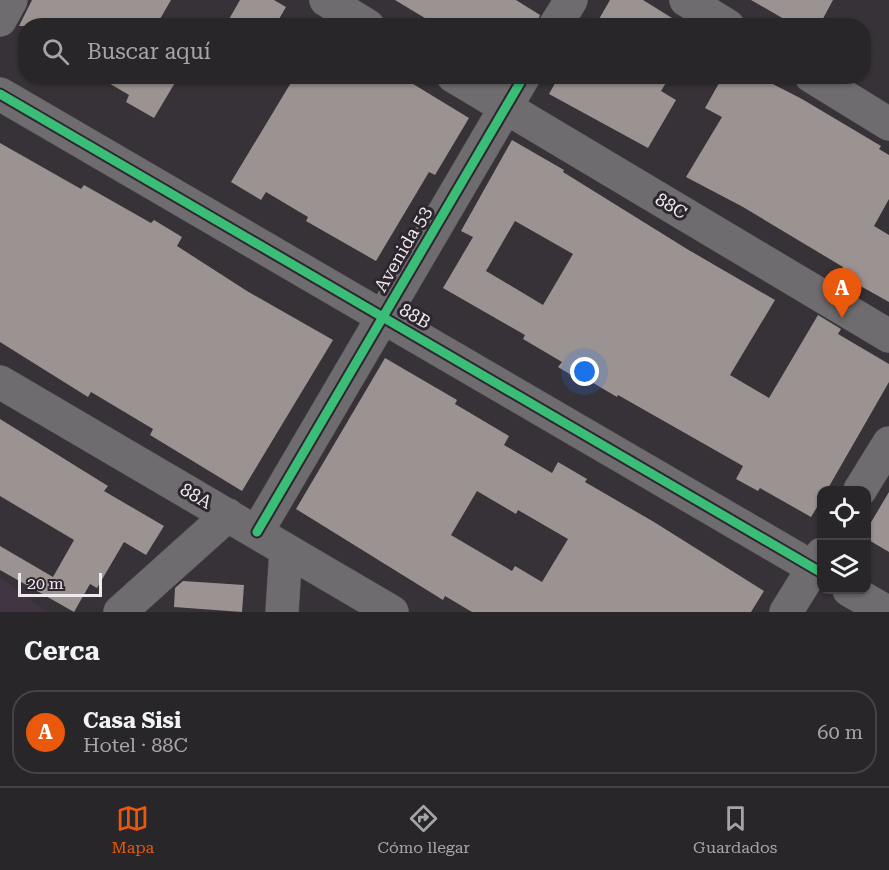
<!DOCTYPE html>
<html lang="es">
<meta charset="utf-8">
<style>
body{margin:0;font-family:"Roboto Serif",serif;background:#312e31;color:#f1f3f6}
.controls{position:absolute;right:18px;bottom:18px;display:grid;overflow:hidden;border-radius:12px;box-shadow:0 2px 4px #0004}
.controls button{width:54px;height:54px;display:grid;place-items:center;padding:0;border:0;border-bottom:2px solid #454346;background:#292629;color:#f1f3f6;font:30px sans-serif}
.scale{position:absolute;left:18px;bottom:15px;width:84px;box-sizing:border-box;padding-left:6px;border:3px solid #efeaef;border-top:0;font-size:16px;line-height:21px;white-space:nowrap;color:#efeaef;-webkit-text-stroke:4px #2e262f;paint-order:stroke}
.you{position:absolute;left:585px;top:372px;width:21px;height:21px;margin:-15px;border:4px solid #fff;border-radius:50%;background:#1a73e8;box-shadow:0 0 0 9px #1a73e833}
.badge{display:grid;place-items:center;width:39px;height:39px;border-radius:50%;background:#ea580c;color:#fff;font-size:20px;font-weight:700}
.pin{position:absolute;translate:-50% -50px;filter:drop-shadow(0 2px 3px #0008)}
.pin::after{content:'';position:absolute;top:32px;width:21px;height:18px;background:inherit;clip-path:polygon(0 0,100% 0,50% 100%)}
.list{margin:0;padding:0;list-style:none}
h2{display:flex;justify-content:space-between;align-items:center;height:78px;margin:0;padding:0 24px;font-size:26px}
h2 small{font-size:20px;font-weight:400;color:#a5a5a8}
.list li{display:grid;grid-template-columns:39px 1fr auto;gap:18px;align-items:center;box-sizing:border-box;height:84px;margin:0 12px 12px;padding:0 12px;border:2px solid #454346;border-radius:24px}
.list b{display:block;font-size:22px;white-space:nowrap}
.list p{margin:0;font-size:20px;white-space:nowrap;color:#a5a5a8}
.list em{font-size:20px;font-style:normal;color:#a5a5a8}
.icon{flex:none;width:33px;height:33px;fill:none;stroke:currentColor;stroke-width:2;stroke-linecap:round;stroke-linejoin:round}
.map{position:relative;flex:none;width:889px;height:612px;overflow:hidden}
.search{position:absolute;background:#292629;box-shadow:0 2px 4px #0004;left:18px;right:18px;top:18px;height:66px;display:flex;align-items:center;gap:15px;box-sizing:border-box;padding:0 21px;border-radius:24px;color:#a5a5a8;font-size:22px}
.sheet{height:174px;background:#292629}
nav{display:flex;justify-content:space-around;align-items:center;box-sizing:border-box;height:84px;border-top:2px solid #454346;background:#292629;font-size:16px;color:#a5a5a8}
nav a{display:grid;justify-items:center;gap:3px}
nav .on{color:#ea580c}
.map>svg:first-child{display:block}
.built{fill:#413542}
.building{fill:#9b9292;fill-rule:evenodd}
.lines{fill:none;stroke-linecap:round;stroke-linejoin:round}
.street-casing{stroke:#555055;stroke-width:34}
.secondary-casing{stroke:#555055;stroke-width:34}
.street{stroke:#6f6c70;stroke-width:33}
.secondary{stroke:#6f6c70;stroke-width:33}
.cycleway-casing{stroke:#2e262f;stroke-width:13}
.cycleway{stroke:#3abd76;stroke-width:9}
.labels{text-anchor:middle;stroke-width:6;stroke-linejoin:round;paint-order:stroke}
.street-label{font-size:18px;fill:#efeaef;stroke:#2e262f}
</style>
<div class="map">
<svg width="889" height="612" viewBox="0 0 889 612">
<rect width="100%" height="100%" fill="#373237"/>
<!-- built -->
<path class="built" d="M 0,577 L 47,612 L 0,612 Z"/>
<!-- building -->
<path class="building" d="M 32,0 L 171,0 L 156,26 L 19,26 Z
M 240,0 L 274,0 L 286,7 L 275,26 L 225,26 Z
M 395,0 L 516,0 L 540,15 L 536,26 L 438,26 Z
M 610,0 L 643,0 L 685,26 L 595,26 Z
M 751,0 L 833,0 L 819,26 L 796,26 Z
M 97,76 L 179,76 L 154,118 L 126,102 L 129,95 Z
M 295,76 L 400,76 L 469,118 L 435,175 L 429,172 L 376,261 L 306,221 L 308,217 L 266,192 L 261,200 L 231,182 Z
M 559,76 L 670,76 L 661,91 L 676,100 L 648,148 L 549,94 Z
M 723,76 L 757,76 L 802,99 L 881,146 L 879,149 L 889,155 L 889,199 L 874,226 L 889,235 L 889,302 L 839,274 L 843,267 L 743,207 L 686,177 L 722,117 L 705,108 Z
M 512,140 L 564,170 L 563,172 L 687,249 L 775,300 L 730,375 L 769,398 L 818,315 L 841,329 L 838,334 L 889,364 L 889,382 L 827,490 L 822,490 L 822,499 L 811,517 L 760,488 L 758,491 L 736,479 L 743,466 L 618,395 L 617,397 L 583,377 L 581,381 L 558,367 L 562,362 L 523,339 L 525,335 L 443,288 L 473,237 L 461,231 ZM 515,221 L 573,254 L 543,305 L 486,271 Z
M 0,143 L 81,189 L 84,185 L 151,223 L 154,220 L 182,237 L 177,246 L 247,291 L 333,340 L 242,491 L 150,435 L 153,429 L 91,392 L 88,397 L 0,342 Z
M 385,358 L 457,400 L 455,404 L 509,436 L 504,445 L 552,473 L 558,462 L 587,479 L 585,482 L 654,522 L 764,591 L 751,612 L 472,612 L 445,596 L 443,600 L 296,509 ZM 477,491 L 516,514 L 518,510 L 568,539 L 542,582 L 515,566 L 512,571 L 451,535 Z
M 0,419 L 108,486 L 104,491 L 164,526 L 146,555 L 124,542 L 97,588 L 90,584 L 74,612 L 0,570 L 0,546 L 53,577 L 74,540 L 0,496 Z
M 889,492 L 889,552 L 867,539 L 867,529 Z
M 183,581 L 244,585 L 242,612 L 174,607 L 175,588 Z"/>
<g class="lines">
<defs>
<path id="street" d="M 326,0 L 368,26
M 686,0 L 728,26
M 0,20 L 11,0
M 555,26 L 571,0
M 453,76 L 889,336
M 811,76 L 889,124
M 0,382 L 392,612
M 860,490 L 889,443
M 257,532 L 524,76
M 120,612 L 228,515
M 282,612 L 286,550
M 786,612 L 822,554"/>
<path id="secondary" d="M 0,94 L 822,573
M 849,590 L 887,612"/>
</defs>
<!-- street casing -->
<use href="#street" class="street-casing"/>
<!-- secondary casing -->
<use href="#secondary" class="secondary-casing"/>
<!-- street -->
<use href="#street" class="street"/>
<!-- secondary -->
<use href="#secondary" class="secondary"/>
<defs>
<path id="cycleway" d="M 0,94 L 822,573
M 257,532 L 524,76"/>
</defs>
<!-- cycleway casing -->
<use href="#cycleway" class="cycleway-casing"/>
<!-- cycleway -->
<use href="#cycleway" class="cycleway"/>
</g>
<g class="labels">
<!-- street labels -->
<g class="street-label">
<text transform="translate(671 206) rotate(31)" y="6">88C</text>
<text transform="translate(403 249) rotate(-60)" y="6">Avenida 53</text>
<text transform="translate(415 316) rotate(30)" y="6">88B</text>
<text transform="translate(196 496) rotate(30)" y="6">88A</text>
</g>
</g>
</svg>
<div class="controls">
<button><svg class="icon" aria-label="locate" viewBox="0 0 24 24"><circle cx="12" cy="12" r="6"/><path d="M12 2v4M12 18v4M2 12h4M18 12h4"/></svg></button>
<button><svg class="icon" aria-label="layers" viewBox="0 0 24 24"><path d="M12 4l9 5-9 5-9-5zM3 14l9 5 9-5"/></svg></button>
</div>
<div class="scale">20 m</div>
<div class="you"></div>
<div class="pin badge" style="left:842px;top:318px">A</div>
<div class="search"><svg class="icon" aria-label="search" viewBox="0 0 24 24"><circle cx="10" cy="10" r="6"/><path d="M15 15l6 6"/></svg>Buscar aquí</div>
</div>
<section class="sheet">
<h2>Cerca<small></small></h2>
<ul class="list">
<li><span class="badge">A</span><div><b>Casa Sisi</b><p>Hotel · 88C</p></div><em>60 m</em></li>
</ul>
</section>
<nav>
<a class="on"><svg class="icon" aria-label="map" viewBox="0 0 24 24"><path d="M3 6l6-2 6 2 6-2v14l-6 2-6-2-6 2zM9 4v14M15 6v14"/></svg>Mapa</a>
<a><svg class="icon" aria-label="directions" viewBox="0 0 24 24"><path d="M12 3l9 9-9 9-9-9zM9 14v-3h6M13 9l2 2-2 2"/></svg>Cómo llegar</a>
<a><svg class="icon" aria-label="saved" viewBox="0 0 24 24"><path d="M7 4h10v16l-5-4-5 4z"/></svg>Guardados</a>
</nav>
